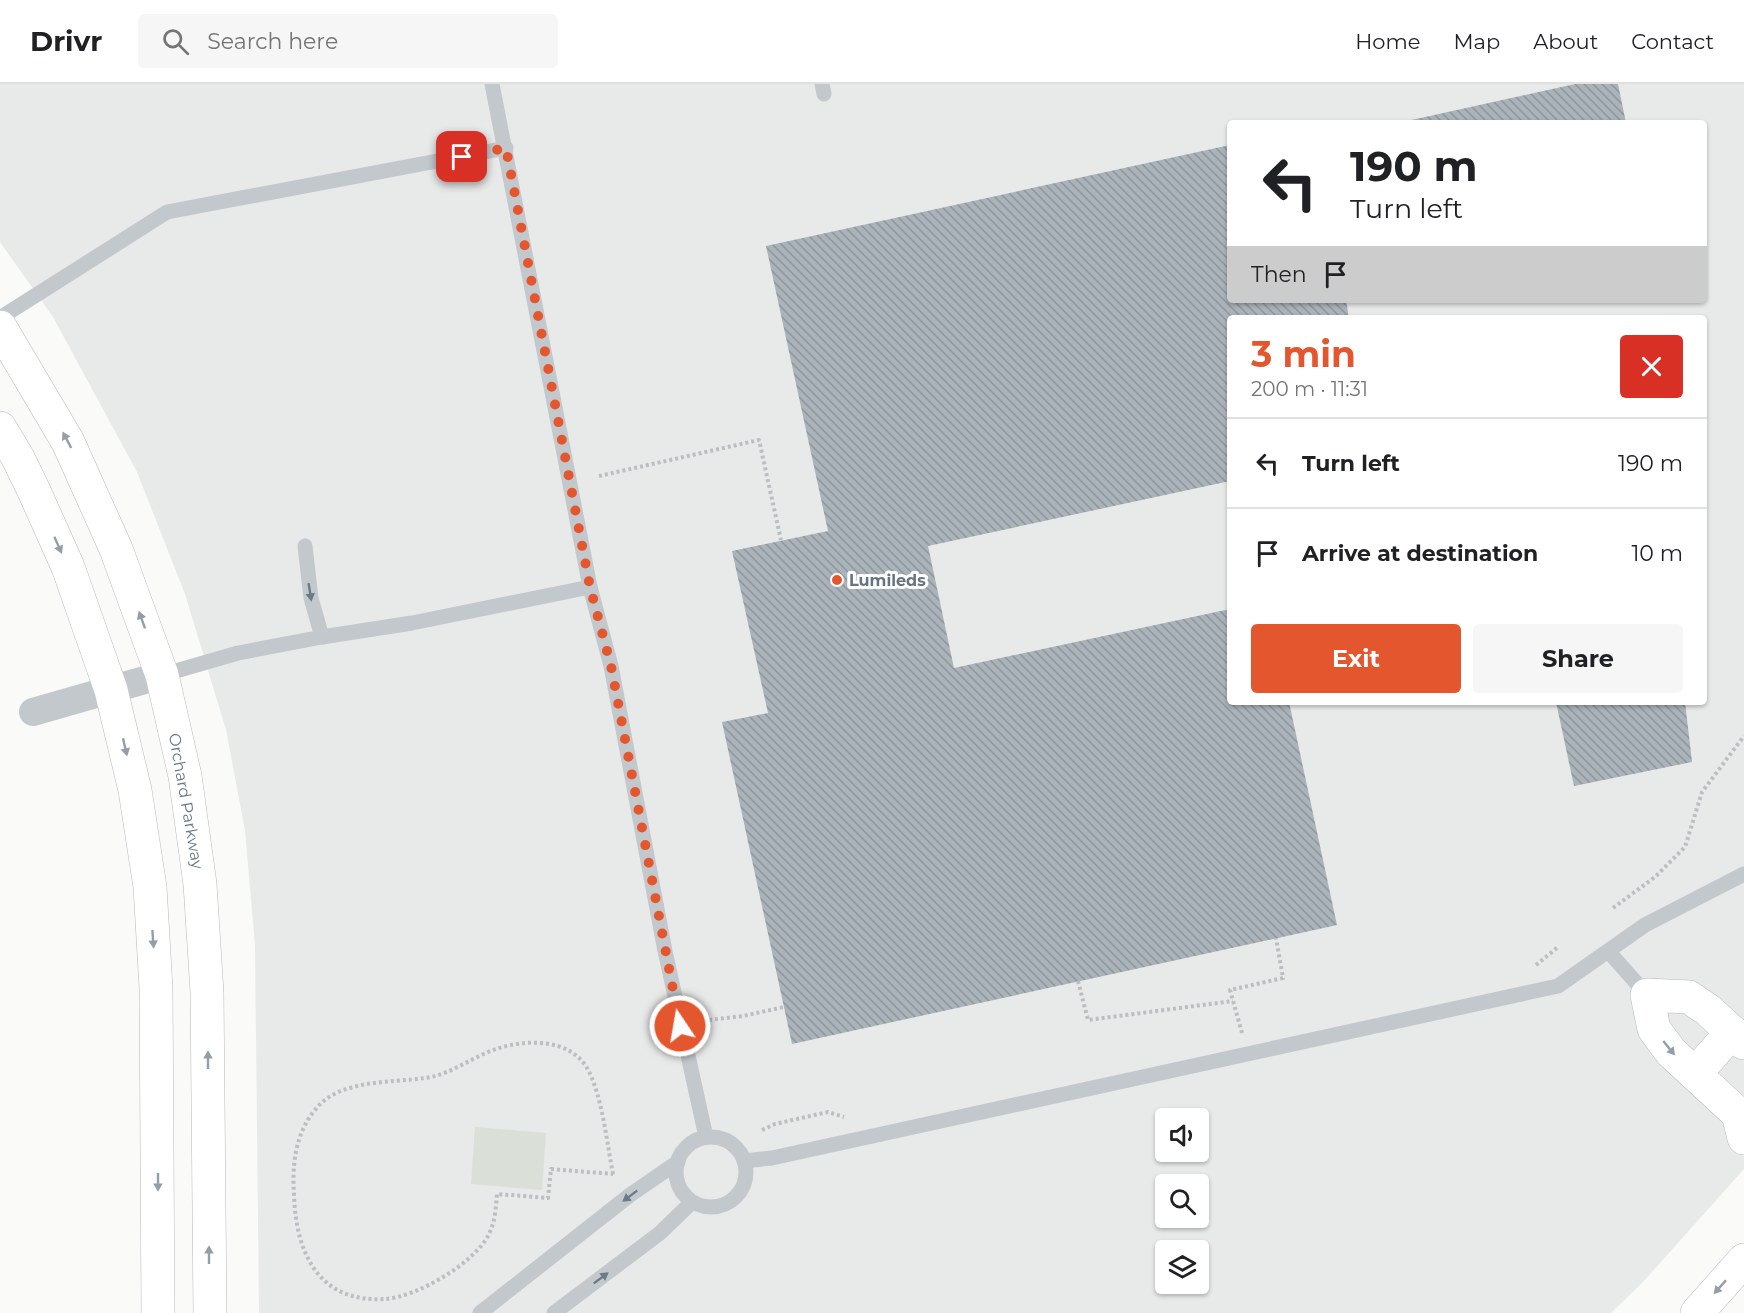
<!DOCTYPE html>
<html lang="en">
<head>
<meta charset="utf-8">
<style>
	body { margin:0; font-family:Montserrat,sans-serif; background:#f6f6f6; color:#202124; height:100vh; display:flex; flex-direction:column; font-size:22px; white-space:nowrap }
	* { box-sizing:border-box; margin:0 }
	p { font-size:20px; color:#757577 }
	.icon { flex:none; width:33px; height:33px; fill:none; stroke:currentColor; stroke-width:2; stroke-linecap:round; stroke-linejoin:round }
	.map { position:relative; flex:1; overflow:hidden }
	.side { position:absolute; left:1227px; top:231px; width:480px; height:390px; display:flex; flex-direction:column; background:#fff; border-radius:6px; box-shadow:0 2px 4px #0004 }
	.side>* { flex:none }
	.guide { position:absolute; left:1227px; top:36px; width:480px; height:183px; border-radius:6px; box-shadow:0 2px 4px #0004; background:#fff; color:#202124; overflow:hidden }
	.controls { position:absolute; left:1155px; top:1024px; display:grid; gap:12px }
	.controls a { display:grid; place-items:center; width:54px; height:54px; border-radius:6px; background:#fff; box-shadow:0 2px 4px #0004; font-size:30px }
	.pin { position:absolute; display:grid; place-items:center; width:51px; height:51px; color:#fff; margin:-26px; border-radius:12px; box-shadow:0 3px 9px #0006 }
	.me { position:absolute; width:66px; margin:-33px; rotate:348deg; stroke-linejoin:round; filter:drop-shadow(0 0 4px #0008) }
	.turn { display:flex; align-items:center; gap:21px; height:126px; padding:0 24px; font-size:27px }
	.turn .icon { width:78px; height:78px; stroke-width:2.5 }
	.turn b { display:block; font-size:42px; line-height:51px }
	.then { display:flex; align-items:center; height:57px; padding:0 24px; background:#0003; gap:12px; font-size:22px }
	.round { display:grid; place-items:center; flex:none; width:63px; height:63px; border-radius:6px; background:#f6f6f6 }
	.headline { display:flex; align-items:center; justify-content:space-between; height:102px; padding:0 24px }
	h1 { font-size:36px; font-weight:700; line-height:45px; color:#e4572e }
	.primary-button { display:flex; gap:12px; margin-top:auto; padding:12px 24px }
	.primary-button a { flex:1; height:69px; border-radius:6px; background:#e4572e; color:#fff; font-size:24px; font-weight:700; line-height:69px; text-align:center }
	.primary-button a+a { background:#f6f6f6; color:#202124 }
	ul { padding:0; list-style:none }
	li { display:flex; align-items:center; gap:18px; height:90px; padding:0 24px; border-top:2px solid #e0e0e0 }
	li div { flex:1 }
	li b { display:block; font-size:22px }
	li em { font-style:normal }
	header { display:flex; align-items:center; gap:36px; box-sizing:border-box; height:84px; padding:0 30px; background:#fff; border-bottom:2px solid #e0e0e0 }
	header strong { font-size:28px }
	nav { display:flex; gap:33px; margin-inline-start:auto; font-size:21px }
	.search { width:420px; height:54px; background:#f6f6f6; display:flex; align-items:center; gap:15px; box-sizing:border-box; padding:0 21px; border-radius:6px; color:#757577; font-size:22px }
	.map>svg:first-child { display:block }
	.built { fill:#e8e9e9; fill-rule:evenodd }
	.garden { fill:#dadfd7 }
	.building { fill:url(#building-back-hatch) }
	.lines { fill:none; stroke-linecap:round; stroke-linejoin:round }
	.primary-casing { stroke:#b5babe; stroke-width:34 }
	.path { stroke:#bbbfc2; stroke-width:4; stroke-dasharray:3 3; stroke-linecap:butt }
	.service { stroke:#c3c8cc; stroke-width:15 }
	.minor { stroke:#c3c8cc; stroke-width:28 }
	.primary { stroke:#fff; stroke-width:33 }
	.oneway { fill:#939fa8 }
	.oneway2 { fill:#6a7a87 }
	.route { stroke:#e4572e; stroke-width:10; stroke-dasharray:0 18 }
	.poi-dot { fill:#e4572e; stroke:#fff; stroke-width:2 }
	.labels { text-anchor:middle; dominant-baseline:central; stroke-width:6; stroke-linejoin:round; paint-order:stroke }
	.poi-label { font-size:16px; font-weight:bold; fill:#657683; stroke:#fff; text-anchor:start }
	.street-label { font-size:16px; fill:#657683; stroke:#fff }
</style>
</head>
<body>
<header>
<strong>Drivr</strong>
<div class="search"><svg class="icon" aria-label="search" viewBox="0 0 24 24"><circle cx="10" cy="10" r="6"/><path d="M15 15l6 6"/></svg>Search here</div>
<nav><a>Home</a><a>Map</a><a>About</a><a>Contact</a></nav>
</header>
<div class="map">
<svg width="1744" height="1229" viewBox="0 0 1744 1229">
	<defs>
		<pattern id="building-back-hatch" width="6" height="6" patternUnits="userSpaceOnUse" patternTransform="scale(1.5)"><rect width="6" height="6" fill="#aab3b9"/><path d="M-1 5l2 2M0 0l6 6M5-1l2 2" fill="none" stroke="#8e969c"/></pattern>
	</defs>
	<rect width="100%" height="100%" fill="#fafaf8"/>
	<path class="built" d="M0,0H1744V1085L1643,1198L1611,1229H259L255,861L245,746L226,646L185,510L137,388L53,233L0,158ZM1230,39H1704V216H1230ZM1230,234H1704V618H1230ZM1166,1035H1198V1068H1166ZM1166,1101H1198V1134H1166ZM1166,1167H1198V1200H1166Z"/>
	<polygon class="garden" points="475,1043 546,1049 542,1106 471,1100"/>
	<g class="building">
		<polygon points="1575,0 1618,0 1626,39 1398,39"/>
		<polygon points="1230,61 1230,216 1346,216 1349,234 1230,234 1230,397 928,462 954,584 1230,525 1230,618 1289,618 1337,841 792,960 722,638 768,629 732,467 828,447 766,162"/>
		<polygon points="1556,618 1685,618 1692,678 1574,702"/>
	</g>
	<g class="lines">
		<g class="primary-casing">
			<g id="primary">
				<polyline points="0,243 68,358 116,465 162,591 185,692 200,800 207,908 210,1229"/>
				<polyline points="0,344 18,374 34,407 68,483 111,606 135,706 150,803 156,904 158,1229"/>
				<polyline points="1744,959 1708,926 1689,913 1647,911 1654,945 1671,968 1738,1030 1744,1054"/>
				<polyline points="1695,990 1732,948"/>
				<polyline points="1697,1229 1744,1176"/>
			</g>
		</g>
		<g class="path">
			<polyline points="599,392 759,356 781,456"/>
			<polyline points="1613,824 1655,793 1685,763 1702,708 1744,652"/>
			<polyline points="1536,881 1558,863"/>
			<polyline points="1078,897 1088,936 1233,917"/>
			<polyline points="709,936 743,932 784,923"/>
			<polyline points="1242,949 1230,906 1283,894 1276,854"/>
			<polyline points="762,1046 775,1040 828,1028 844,1033"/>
			<path d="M613,1090C607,1060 602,1010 587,984C569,954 526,955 496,965C472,973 450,991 425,994C391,999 338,995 315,1026C295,1050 292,1081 294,1111C296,1170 319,1219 385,1215C417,1213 475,1179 489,1150C495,1138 496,1123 497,1110L548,1114L551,1085L613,1090L615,1093"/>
		</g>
		<g class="service">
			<polyline points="492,0 590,503 611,582 665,867 706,1053"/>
			<polyline points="822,0 824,10"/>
			<polyline points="0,234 167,128 506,64"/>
			<polyline points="305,462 311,514 322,553"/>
			<polyline points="162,591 238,569 322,553 412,539 590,503"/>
			<polyline points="1609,868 1647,911"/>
			<circle cx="711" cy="1088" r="35"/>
			<polyline points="744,1077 772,1074 1558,902 1645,841 1744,790"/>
			<polyline points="480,1229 630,1111 678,1078"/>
			<polyline points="554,1229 660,1149 692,1118"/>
		</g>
		<polyline class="minor" points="33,628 162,591"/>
		<use href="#primary" class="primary"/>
	</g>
	<defs><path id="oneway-solid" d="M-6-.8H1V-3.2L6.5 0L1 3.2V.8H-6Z" transform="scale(1.5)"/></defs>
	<g class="oneway">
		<use href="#oneway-solid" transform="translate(67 356) rotate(-118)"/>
		<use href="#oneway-solid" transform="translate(58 461) rotate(66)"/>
		<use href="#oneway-solid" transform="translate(142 536) rotate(-110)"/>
		<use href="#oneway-solid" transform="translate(125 663) rotate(77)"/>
		<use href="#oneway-solid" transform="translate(153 855) rotate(86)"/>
		<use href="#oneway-solid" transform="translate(1669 964) rotate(51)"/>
		<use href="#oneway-solid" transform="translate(208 976) rotate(-90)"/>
		<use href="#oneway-solid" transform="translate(158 1098) rotate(90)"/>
		<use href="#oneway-solid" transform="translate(209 1171) rotate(-90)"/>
		<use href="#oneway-solid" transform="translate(1720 1203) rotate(132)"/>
	</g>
	<g class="oneway2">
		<use href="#oneway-solid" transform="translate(310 508) rotate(81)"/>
		<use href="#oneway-solid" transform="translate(630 1112) rotate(143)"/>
		<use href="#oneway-solid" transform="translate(601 1194) rotate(-37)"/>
	</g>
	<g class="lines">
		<polyline class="route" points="462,73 506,64 590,503 611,582 680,942"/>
	</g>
	<circle class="poi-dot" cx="837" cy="496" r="6"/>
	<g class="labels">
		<g class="poi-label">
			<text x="849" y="496">Lumileds</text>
		</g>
		<g class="street-label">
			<text transform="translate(186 717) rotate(80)">Orchard Parkway</text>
		</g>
	</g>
</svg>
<div class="controls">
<a><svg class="icon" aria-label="sound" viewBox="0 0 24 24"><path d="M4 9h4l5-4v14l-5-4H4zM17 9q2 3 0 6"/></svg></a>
<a><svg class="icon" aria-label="search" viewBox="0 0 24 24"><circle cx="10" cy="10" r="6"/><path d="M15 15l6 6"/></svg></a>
<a><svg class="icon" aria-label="layers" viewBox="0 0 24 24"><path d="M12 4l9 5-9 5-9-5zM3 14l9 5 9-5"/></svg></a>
</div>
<div class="pin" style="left:462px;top:73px;background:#d93025"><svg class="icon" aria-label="arrive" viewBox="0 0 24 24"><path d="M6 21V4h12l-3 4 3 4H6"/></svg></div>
<svg class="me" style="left:680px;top:942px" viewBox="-20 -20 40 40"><circle r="17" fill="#e4572e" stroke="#fff" stroke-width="3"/><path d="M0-11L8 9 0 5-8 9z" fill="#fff"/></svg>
<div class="guide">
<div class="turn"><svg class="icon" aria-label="left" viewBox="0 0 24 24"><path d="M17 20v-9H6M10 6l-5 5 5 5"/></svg><div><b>190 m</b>Turn left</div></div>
<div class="then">Then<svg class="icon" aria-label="arrive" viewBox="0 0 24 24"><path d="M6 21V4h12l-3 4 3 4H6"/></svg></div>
</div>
<section class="side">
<div class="headline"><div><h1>3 min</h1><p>200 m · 11:31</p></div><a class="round" style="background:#d93025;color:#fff"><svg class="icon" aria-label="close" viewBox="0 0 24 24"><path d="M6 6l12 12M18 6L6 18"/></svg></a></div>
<ul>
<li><svg class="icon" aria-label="left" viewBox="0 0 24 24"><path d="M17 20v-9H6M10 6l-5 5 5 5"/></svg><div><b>Turn left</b></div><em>190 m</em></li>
<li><svg class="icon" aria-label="arrive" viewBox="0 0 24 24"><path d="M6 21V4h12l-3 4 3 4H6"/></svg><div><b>Arrive at destination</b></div><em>10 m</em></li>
</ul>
<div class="primary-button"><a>Exit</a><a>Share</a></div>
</section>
</div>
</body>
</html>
